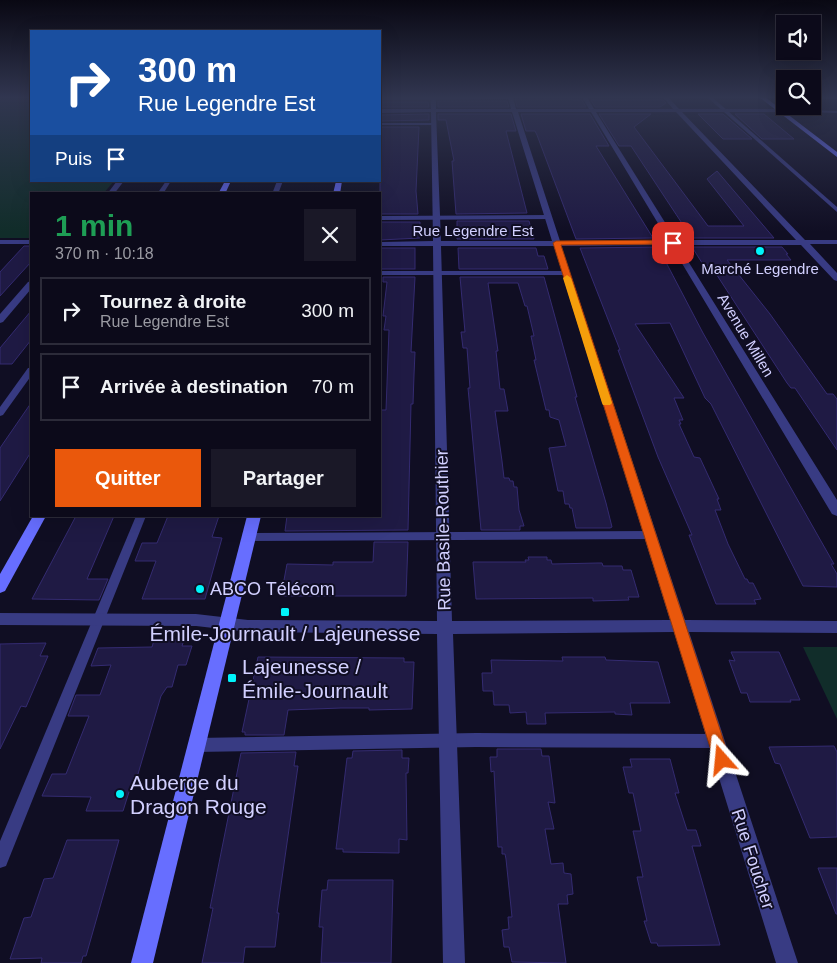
<!DOCTYPE html>
<html lang="fr">
<head>
<meta charset="utf-8">
<style>
	body { margin:0; font-family:Helvetica,sans-serif; background:#1a1827; color:#f1f3f6; height:100vh; display:flex; flex-direction:column; font-size:19px; white-space:nowrap }
	* { box-sizing:border-box; margin:0 }
	p { font-size:16px; color:#9a9aa2 }
	.icon { flex:none; width:28px; height:28px; fill:none; stroke:currentColor; stroke-width:2; stroke-linecap:round; stroke-linejoin:round }
	.map { position:relative; flex:1; overflow:hidden }
	.side { position:absolute; left:30px; top:192px; width:351px; height:325px; display:flex; flex-direction:column; background:#0c0a1a; border-radius:0px; box-shadow:0 5px 20px #0002,0 0 0 1px #2c2b39 }
	.side>* { flex:none }
	.banner { position:absolute; left:30px; top:30px; width:351px; height:152px; border-radius:0px; box-shadow:0 5px 20px #0002,0 0 0 1px #2c2b39; background:#1a4fa0; color:#fff; overflow:hidden }
	.fabs { position:absolute; left:776px; top:15px; display:grid; gap:10px }
	.fabs a { display:grid; place-items:center; width:45px; height:45px; border-radius:0px; background:#0c0a1a; box-shadow:0 5px 20px #0002,0 0 0 1px #2c2b39; font-size:25px }
	.pin { position:absolute; display:grid; place-items:center; width:42px; height:42px; color:#fff; margin:-21px; border-radius:10px; box-shadow:0 2px 8px #0006 }
	.me { position:absolute; width:55px; margin:-28px; rotate:342deg; stroke-linejoin:round; filter:drop-shadow(0 0 4px #0008) }
	.turn { display:flex; align-items:center; gap:18px; height:105px; padding:0 25px; font-size:22px }
	.turn .icon { width:65px; height:65px; stroke-width:2.5 }
	.turn b { display:block; font-size:35px; line-height:42px }
	.then { display:flex; align-items:center; height:48px; padding:0 25px; background:#0003; gap:10px; font-size:19px }
	.round { display:grid; place-items:center; flex:none; width:52px; height:52px; border-radius:0px; background:#1a1827 }
	.headline { display:flex; align-items:center; justify-content:space-between; height:85px; padding:0 25px }
	h1 { font-size:30px; font-weight:700; line-height:38px; color:#1e9e55 }
	.cta { display:flex; gap:10px; margin-top:auto; padding:10px 25px }
	.cta a { flex:1; height:58px; border-radius:0px; background:#ea580c; color:#fff; font-size:20px; font-weight:700; line-height:58px; text-align:center }
	.cta a+a { background:#1a1827; color:#f1f3f6 }
	ul { padding:0; list-style:none }
	li { display:flex; align-items:center; gap:15px; height:68px; margin:0 10px 8px; padding:0 15px; border:2px solid #2c2b39; border-radius:0px }
	li div { flex:1 }
	li b { display:block; font-size:19px }
	li em { font-style:normal }
	.map>svg:first-child { display:block }
	.green { fill:#112d2a }
	.building { fill:#1f1a44; stroke:#342b71 }
	.lines { fill:none; stroke-linecap:round; stroke-linejoin:round }
	.service { fill:#383b83; fill-rule:evenodd }
	.minor { fill:#383b83; fill-rule:evenodd }
	.secondary { fill:#676eff; fill-rule:evenodd }
	.route { fill:#ea580c; stroke:#983908 }
	.slow { fill:#f59e0b }
	.poi-dot { fill:#00f4fb; stroke:#100e23; stroke-width:2 }
	.labels { text-anchor:middle; dominant-baseline:central; stroke-width:4; stroke-linejoin:round; paint-order:stroke }
	.far-street-label { font-size:15px; fill:#d2d0ff; stroke:#100e23 }
	.far-poi-label { font-size:15px; fill:#d2d0ff; stroke:#100e23 }
	.street-label { font-size:18px; fill:#d2d0ff; stroke:#100e23 }
	.poi-label { font-size:18px; fill:#d2d0ff; stroke:#100e23; text-anchor:start }
	.near-poi-label { font-size:21px; fill:#d2d0ff; stroke:#100e23; text-anchor:start }
</style>
</head>
<body>
<div class="map">
<svg width="837" height="963" viewBox="0 0 837 963">
	<rect width="100%" height="100%" fill="#100e23"/>
	<g class="green">
		<polygon points="0,97 31,97 31,181 114,181 103,194 31,194 31,238 0,238"/>
		<polygon points="803,647 837,647 837,719"/>
	</g>
	<g class="building">
		<polygon points="515,97 571,97 572,100 582,100 586,107 517,107"/>
		<polygon points="591,100 663,100 666,103 660,107 595,107"/>
		<polygon points="438,101 507,101 509,107 438,107"/>
		<polygon points="380,102 428,102 429,107 380,107"/>
		<polygon points="429,114 429,120 380,121 380,115"/>
		<polygon points="438,114 511,114 516,131 506,131 527,213 456,214 452,161 454,161 446,120 438,120"/>
		<polygon points="521,114 590,114 609,146 596,146 653,238 576,239 537,135 535,131 526,131"/>
		<polygon points="599,114 651,114 634,127 708,226 744,226 707,179 717,171 774,238 688,238 691,237 631,146 619,146"/>
		<polygon points="698,114 723,114 752,139 723,139"/>
		<polygon points="735,114 764,114 794,139 762,139"/>
		<polygon points="380,127 419,127 416,191 418,214 380,214"/>
		<polygon points="457,221 529,221 534,239 457,239"/>
		<polygon points="380,222 420,222 420,238 380,240"/>
		<polygon points="24,246 31,246 31,262 0,296 0,272"/>
		<polygon points="658,247 703,333 834,564 831,564 837,574 837,587 803,586 711,404 705,398 670,323 635,324 684,398 674,398 683,420 679,420 681,424 679,424 694,457 700,458 719,499 717,499 721,510 715,510 728,544 745,579 747,579 749,583 753,583 761,599 754,600 756,604 716,604 689,535 692,535 658,457 618,350 620,350 580,248"/>
		<polygon points="692,247 782,247 788,254 786,254 791,260 727,260 770,314 827,394 833,394 837,399 837,450 795,388 791,388 787,383 711,266 704,266"/>
		<rect x="380" y="248" width="35" height="21"/>
		<polygon points="458,248 536,248 538,256 544,256 548,269 459,269"/>
		<polygon points="383,277 415,277 411,352 415,352 414,375 413,404 411,404 408,530 285,531 287,516 380,516 380,410 386,410 389,330 384,330 386,316 383,316 387,282 383,282"/>
		<polygon points="460,277 544,277 577,397 575,397 606,503 612,527 610,528 576,528 572,508 570,508 569,504 565,504 563,491 558,491 549,448 566,446 559,420 550,417 549,410 546,410 534,360 536,360 531,336 534,336 527,306 525,306 518,283 488,283 498,351 496,351 500,389 504,389 508,411 495,411 502,461 504,478 509,478 510,481 513,481 514,487 517,487 519,510 524,526 520,526 520,530 481,530 468,388 470,388 467,348 463,348 461,332 465,332"/>
		<polygon points="31,311 31,340 12,364 0,364 0,348"/>
		<polygon points="31,403 31,452 0,501 0,448"/>
		<polygon points="76,516 114,516 87,579 108,579 99,600 32,599"/>
		<polygon points="168,516 219,516 212,537 222,538 205,599 142,599 156,561 135,561 142,543 157,543"/>
		<polygon points="374,542 408,542 406,596 281,596 287,564 333,565 333,562 373,562"/>
		<polygon points="528,557 547,557 547,560 551,560 552,564 598,563 602,563 603,566 622,566 623,570 631,570 639,597 628,597 629,600 593,601 593,598 476,599 473,562 526,562 525,560 529,560"/>
		<polygon points="154,640 184,640 182,646 192,646 186,665 178,665 172,687 167,687 161,696 138,774 134,776 123,811 86,811 91,797 42,796 52,774 66,774 89,716 68,716 76,695 100,695 111,665 91,666 98,648 152,647"/>
		<polygon points="46,643 40,656 48,656 26,707 21,706 0,749 0,644"/>
		<polygon points="731,652 779,652 800,700 790,700 791,702 750,702 747,693 741,693 729,660 735,661"/>
		<polygon points="258,657 404,658 404,662 414,662 412,709 369,710 369,708 341,708 288,710 284,735 245,735 245,732 242,732"/>
		<polygon points="562,657 605,657 606,660 658,662 670,703 630,703 632,715 615,714 615,712 545,713 546,724 527,724 526,712 510,713 509,705 494,705 493,691 483,691 482,673 492,673 491,660 563,661"/>
		<polygon points="834,746 837,752 837,837 810,838 780,764 775,763 769,747"/>
		<polygon points="497,749 541,749 542,756 549,756 555,803 548,802 554,829 545,829 551,864 563,863 564,873 571,874 573,894 567,895 568,904 558,904 566,963 512,962 509,947 504,947 502,930 509,929 508,917 512,917 506,859 505,854 502,854 502,847 498,847 494,771 491,772 490,757 497,757"/>
		<polygon points="402,750 402,758 409,758 408,773 406,773 407,840 399,839 399,853 343,852 343,849 336,849 347,758 352,758 353,751"/>
		<polygon points="296,752 294,766 298,766 277,913 279,913 275,947 245,947 243,963 202,963 213,908 210,908 241,753"/>
		<polygon points="630,759 670,759 679,793 675,793 687,830 696,830 701,846 692,846 720,945 658,946 657,943 651,943 644,921 647,921 637,877 643,877 633,831 641,831 633,793 629,793 623,767 632,767"/>
		<polygon points="67,840 119,840 86,956 83,956 81,963 41,963 42,958 10,959 24,918 31,917 44,879 53,878"/>
		<polygon points="818,868 837,868 837,914 836,914"/>
		<polygon points="328,880 393,880 391,963 321,963 323,927 319,927 322,890 327,890"/>
	</g>
	<g class="lines">
		<g class="service">
			<polygon points="707,97 712,97 837,207 837,212"/>
			<rect x="812" y="97" width="25" height="2"/>
			<polygon points="380,98 510,98 512,99 380,100"/>
			<polygon points="778,109 837,111 837,113 777,111"/>
			<polygon points="380,123 434,123 436,124 434,125 380,125"/>
			<polygon points="166,181 171,181 163,194 157,194"/>
			<polygon points="277,181 283,181 278,194 272,194"/>
			<polygon points="380,216 548,215 551,217 548,219 380,220"/>
			<polygon points="380,271 565,271 568,273 565,275 380,275"/>
			<polygon points="28,368 31,368 31,376 3,415 0,416 0,407"/>
			<polygon points="136,516 146,516 6,866 0,868 0,841"/>
			<polygon points="649,531 653,532 654,535 653,538 649,539 249,541 245,540 244,537 245,534 249,533"/>
			<polygon points="476,733 716,734 721,736 723,741 721,746 716,748 476,747 196,752 191,750 189,745 191,740 196,738"/>
		</g>
		<g class="minor">
			<path d="M430,97H436V109H511L508,97H513L516,109H589L582,97H587L594,109H673L663,97H668L679,109H780L778,112H682L805,240H837V244H810L837,273V281L834,280L801,245H678L837,500V516L832,514L671,245L561,246L685,620L837,621V633L689,632L798,963H776L674,632L453,634L465,963H443L437,634L248,632L196,626L0,625V613L196,614L248,620L437,621L433,246H380V242L433,241L431,112L380,113V109H431ZM436,112H512L552,241H441ZM518,112H591L668,240L560,241ZM596,112H676L796,240H676ZM441,246H554L670,620L452,621Z"/>
			<polygon points="117,181 124,181 114,194 107,194"/>
			<rect x="0" y="240" width="31" height="4"/>
			<polygon points="31,281 31,289 3,322 0,323 0,314 28,282"/>
		</g>
		<g class="secondary">
			<polygon points="759,97 765,97 837,152 837,157"/>
			<polygon points="225,181 231,181 225,194 218,194"/>
			<polygon points="336,181 342,181 340,194 333,194"/>
			<polygon points="33,516 46,516 5,591 0,593 0,574"/>
			<polygon points="247,516 261,516 153,963 131,963"/>
		</g>
	</g>
	<linearGradient id="sky" x2="0" y2="1"><stop stop-color="#090813"/><stop offset="0.42" stop-color="#313650"/><stop offset="1" stop-color="#313650" stop-opacity="0"/></linearGradient>
	<rect width="837" height="232" fill="url(#sky)"/>
	<polygon class="route" points="673,240 675,241 675,244 561,245 730,760 728,765 722,768 716,765 714,760 553,243 556,241"/>
	<polygon class="slow" points="567,275 571,278 612,403 610,405 603,405 602,403 563,278"/>
	<g class="poi-dot">
		<circle cx="760" cy="251" r="5"/>
		<circle cx="200" cy="589" r="5"/>
		<rect x="280" y="607" width="10" height="10" rx="2.5"/>
		<rect x="227" y="673" width="10" height="10" rx="2.5"/>
		<circle cx="120" cy="794" r="5"/>
	</g>
	<g class="labels">
		<g class="far-street-label">
			<text x="473" y="230">Rue Legendre Est</text>
			<text transform="translate(746 335) rotate(59)">Avenue Millen</text>
		</g>
		<g class="far-poi-label">
			<text x="760" y="268">Marché Legendre</text>
		</g>
		<g class="street-label">
			<text transform="translate(443 530) rotate(-91)">Rue Basile-Routhier</text>
			<text transform="translate(753 859) rotate(72)">Rue Foucher</text>
		</g>
		<g class="poi-label">
			<text x="210" y="589">ABCO Télécom</text>
		</g>
		<g class="near-poi-label">
			<text x="285" y="633" text-anchor="middle">Émile-Journault / Lajeunesse</text>
			<text x="242" y="666">Lajeunesse /<tspan x="242" dy="24">Émile-Journault</tspan></text>
			<text x="130" y="782">Auberge du<tspan x="130" dy="24">Dragon Rouge</tspan></text>
		</g>
	</g>
</svg>
<div class="fabs">
<a><svg class="icon" aria-label="sound" viewBox="0 0 24 24"><path d="M4 9h4l5-4v14l-5-4H4zM17 9q2 3 0 6"/></svg></a>
<a><svg class="icon" aria-label="search" viewBox="0 0 24 24"><circle cx="10" cy="10" r="6"/><path d="M15 15l6 6"/></svg></a>
</div>
<div class="pin" style="left:673px;top:243px;background:#d93025"><svg class="icon" aria-label="arrive" viewBox="0 0 24 24"><path d="M6 21V4h12l-3 4 3 4H6"/></svg></div>
<svg class="me" style="left:722px;top:760px" viewBox="-20 -20 40 40"><path d="M0-17L14 15 0 8-14 15z" fill="#ea580c" stroke="#fff" stroke-width="4"/></svg>
<div class="banner">
<div class="turn"><svg class="icon" aria-label="right" viewBox="0 0 24 24"><path d="M7 20v-9h11M14 6l5 5-5 5"/></svg><div><b>300 m</b>Rue Legendre Est</div></div>
<div class="then">Puis<svg class="icon" aria-label="arrive" viewBox="0 0 24 24"><path d="M6 21V4h12l-3 4 3 4H6"/></svg></div>
</div>
<section class="side">
<div class="headline"><div><h1>1 min</h1><p>370 m · 10:18</p></div><a class="round"><svg class="icon" aria-label="close" viewBox="0 0 24 24"><path d="M6 6l12 12M18 6L6 18"/></svg></a></div>
<ul>
<li><svg class="icon" aria-label="right" viewBox="0 0 24 24"><path d="M7 20v-9h11M14 6l5 5-5 5"/></svg><div><b>Tournez à droite</b><p>Rue Legendre Est</p></div><em>300 m</em></li>
<li><svg class="icon" aria-label="arrive" viewBox="0 0 24 24"><path d="M6 21V4h12l-3 4 3 4H6"/></svg><div><b>Arrivée à destination</b></div><em>70 m</em></li>
</ul>
<div class="cta"><a>Quitter</a><a>Partager</a></div>
</section>
</div>
</body>
</html>
